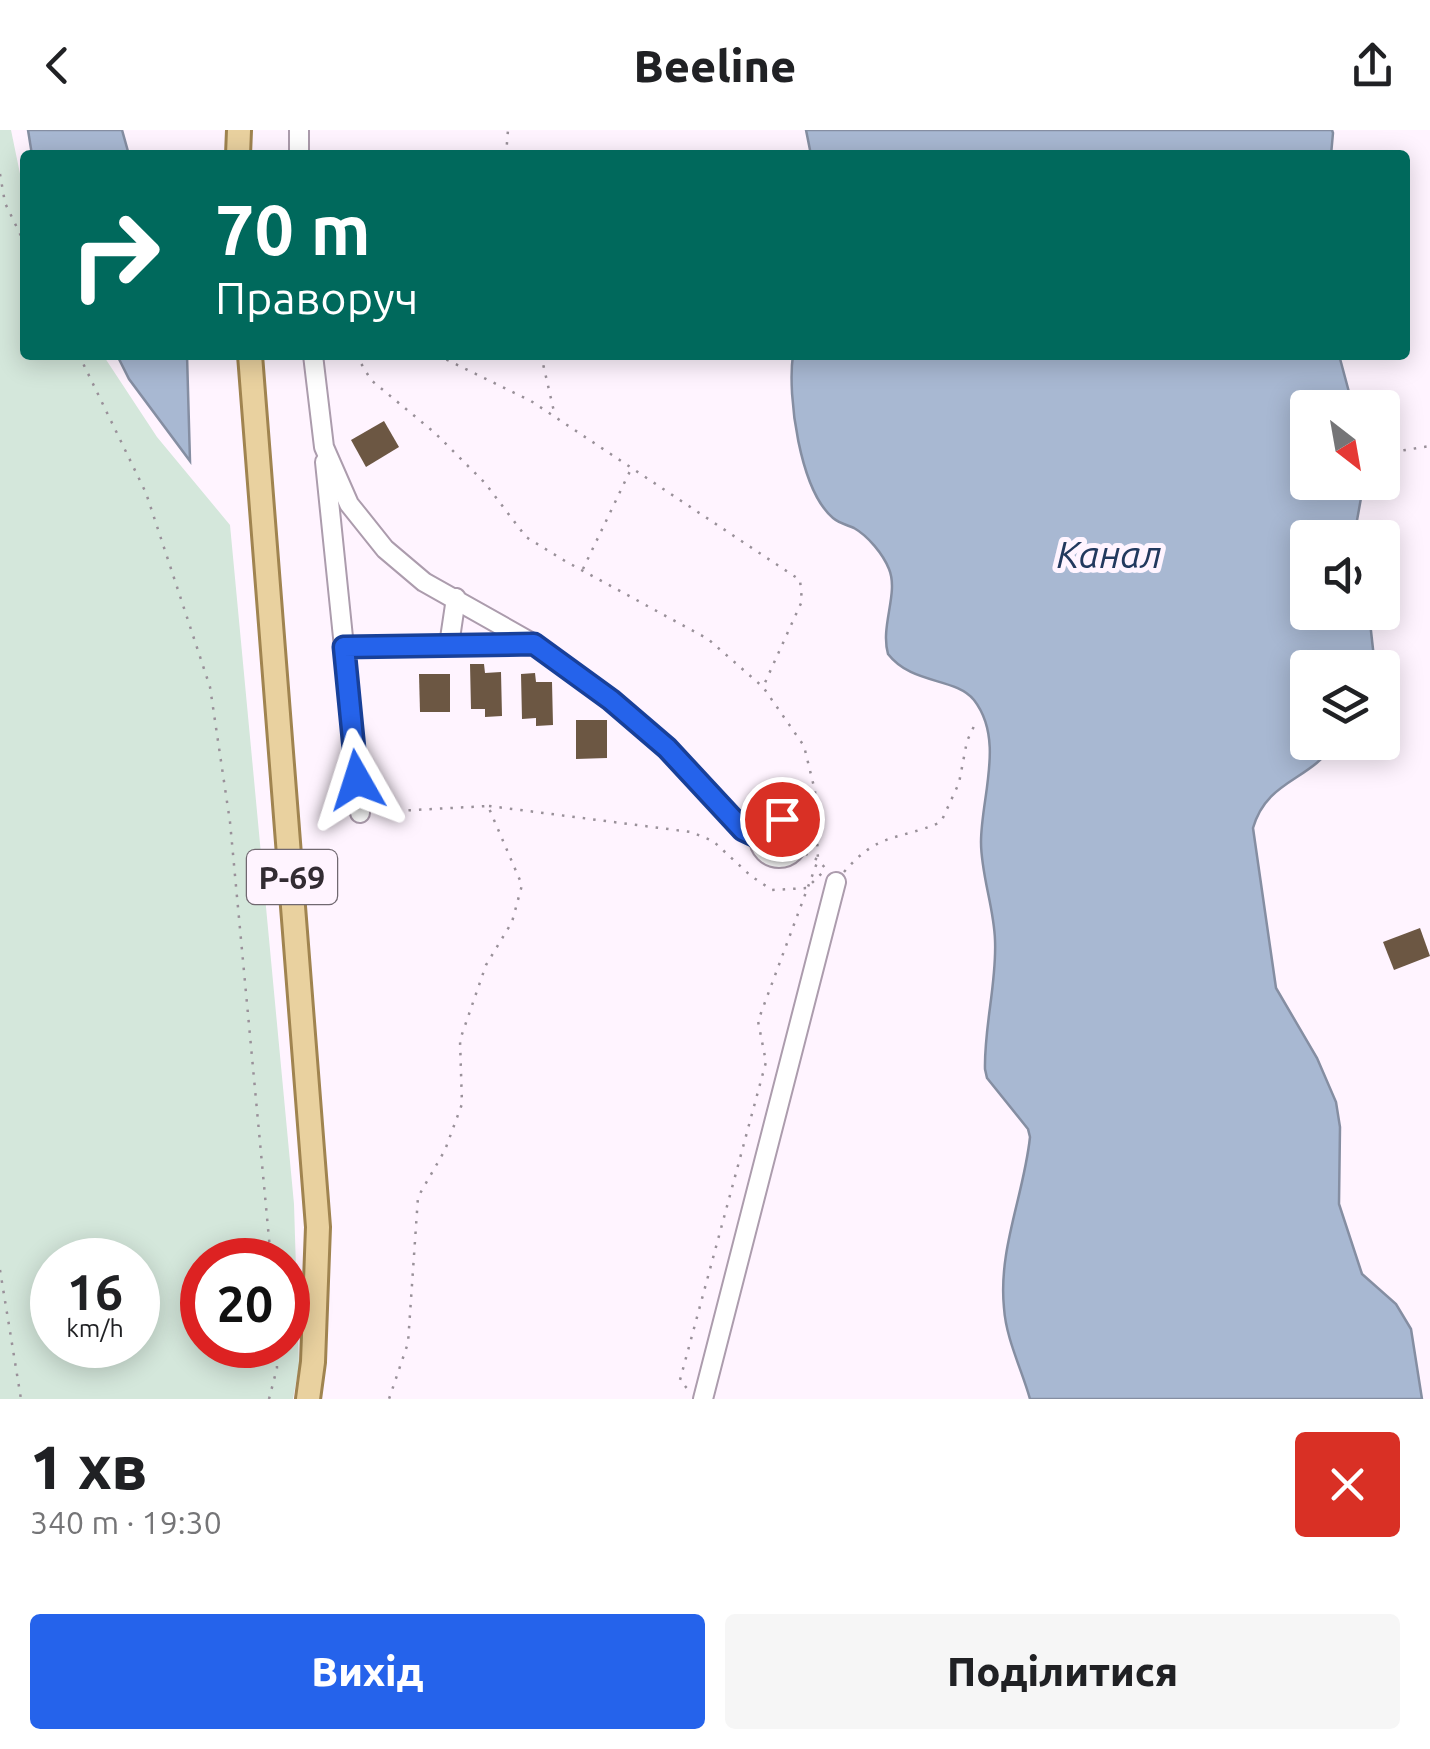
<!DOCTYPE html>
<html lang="uk">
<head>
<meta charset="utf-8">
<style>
	body { margin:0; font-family:Ubuntu,sans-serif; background:#f6f6f6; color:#202124; height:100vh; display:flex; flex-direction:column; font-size:38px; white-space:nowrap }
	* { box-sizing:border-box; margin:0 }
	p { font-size:32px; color:#757577 }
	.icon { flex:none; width:55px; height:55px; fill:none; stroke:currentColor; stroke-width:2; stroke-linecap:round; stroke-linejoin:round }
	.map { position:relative; height:1269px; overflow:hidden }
	.panel { display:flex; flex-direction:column; background:#fff; flex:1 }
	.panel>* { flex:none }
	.banner { position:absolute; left:20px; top:20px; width:1390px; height:210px; border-radius:10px; box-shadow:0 5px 25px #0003; background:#00695c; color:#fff; overflow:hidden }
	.needle { width:65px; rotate:149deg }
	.buttons { position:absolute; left:1290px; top:260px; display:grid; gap:20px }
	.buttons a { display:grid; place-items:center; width:110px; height:110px; border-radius:10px; background:#fff; box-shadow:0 5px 25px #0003; font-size:50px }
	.speed { position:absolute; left:30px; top:1108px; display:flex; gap:20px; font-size:50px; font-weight:700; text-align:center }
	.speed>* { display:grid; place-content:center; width:130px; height:130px; border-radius:50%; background:#fff; box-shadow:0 5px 25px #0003; line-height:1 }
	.speed small { font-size:25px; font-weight:400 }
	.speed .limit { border:15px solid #d22; background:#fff; color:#111 }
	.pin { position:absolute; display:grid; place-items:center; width:85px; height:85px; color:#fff; margin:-42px; border:5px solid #fff; border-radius:50%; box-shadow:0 2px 10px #0007 }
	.me { position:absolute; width:110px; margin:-55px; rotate:354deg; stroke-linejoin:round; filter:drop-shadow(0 0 8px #0008) }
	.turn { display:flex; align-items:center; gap:35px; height:210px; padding:0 30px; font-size:45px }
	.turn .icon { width:130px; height:130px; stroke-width:2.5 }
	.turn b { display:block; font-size:70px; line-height:85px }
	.round { display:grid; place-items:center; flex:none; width:105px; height:105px; border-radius:10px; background:#f6f6f6 }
	.summary { display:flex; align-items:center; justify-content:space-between; height:170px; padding:0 30px }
	h1 { font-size:60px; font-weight:800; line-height:75px }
	.cta { display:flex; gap:20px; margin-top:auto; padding:20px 30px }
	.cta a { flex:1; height:115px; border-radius:10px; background:#2563eb; color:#fff; font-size:40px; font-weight:800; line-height:115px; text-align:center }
	.cta a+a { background:#f6f6f6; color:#202124 }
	header { display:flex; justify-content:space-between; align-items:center; height:130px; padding:0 30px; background:#fff; font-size:45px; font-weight:800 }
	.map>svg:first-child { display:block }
	.green { fill:#d4e7db; fill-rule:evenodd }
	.water { fill:#a8b8d2; stroke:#858ea2; stroke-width:2.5 }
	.building { fill:#6c5743 }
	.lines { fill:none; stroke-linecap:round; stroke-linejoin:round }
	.minor-casing { stroke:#ac9cad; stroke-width:22 }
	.major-casing { stroke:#a08450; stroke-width:28 }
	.path { stroke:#999099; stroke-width:2.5; stroke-dasharray:2.5 8; stroke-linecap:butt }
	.minor { stroke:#fff; stroke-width:18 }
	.major { stroke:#e9d19f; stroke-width:22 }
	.route-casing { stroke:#184099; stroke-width:25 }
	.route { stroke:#2563eb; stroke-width:18 }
	.labels { text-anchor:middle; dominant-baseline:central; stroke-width:10; stroke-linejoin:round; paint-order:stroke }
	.shield { fill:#fff4ff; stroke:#706870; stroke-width:2.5 }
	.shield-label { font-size:32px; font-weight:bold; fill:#332c33 }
	.water-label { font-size:38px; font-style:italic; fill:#22395e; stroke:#fff4ff }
</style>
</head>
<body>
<header><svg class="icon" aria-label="back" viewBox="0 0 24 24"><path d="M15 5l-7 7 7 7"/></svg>Beeline<svg class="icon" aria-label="share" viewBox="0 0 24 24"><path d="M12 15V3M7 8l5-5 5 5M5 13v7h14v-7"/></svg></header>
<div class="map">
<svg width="1430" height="1269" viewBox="0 0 1430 1269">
	<rect width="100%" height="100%" fill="#fff4ff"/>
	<path class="green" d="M0,0H11L25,68V225H103L157,307L230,395L294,1074L299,1236L293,1269H0ZM52,1130H138V1215H52ZM202,1130H288V1215H202Z"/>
	<g class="water">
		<polygon points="28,0 122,0 129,25 32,25"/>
		<polygon points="806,0 1332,0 1333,3 1331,25 811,25"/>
		<polygon points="117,225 187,225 190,331 129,249"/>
		<path d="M793,225H1339L1353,277L1308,278V352L1363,353V357L1354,407L1308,408V482L1369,483L1375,537L1308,538V612L1334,613C1311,651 1267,649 1253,698L1276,858L1317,928L1336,972L1340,997L1339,1074L1362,1144L1396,1174L1411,1199L1422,1269H1030C1022,1240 1006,1209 1004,1178C998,1119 1024,1065 1030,1007L1028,999L987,948L985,939C984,896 997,853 995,810C994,777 981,745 981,712C981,667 1005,610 974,570C955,547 912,555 888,524C880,496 899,463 889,439C883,424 868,406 854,398C847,395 839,393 833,388C800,360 787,266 793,225Z"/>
	</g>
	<g class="building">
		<polygon points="384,291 399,317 366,337 351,310"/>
		<polygon points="470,534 484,534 485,543 501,542 502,586 485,587 485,579 471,579"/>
		<polygon points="535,543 536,552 552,552 553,595 536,596 536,588 522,589 521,544"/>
		<polygon points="419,544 450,544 450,582 420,582"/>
		<polygon points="576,590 607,590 607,628 576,629"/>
		<polygon points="1420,798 1430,826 1394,840 1383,812"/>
	</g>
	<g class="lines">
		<g class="minor-casing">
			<g id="minor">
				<polyline points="299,25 299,0"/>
				<polyline points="313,225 324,317 349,374 385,419 424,452 527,510 611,570 667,618 743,700 760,707"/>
				<polyline points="325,332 344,517 533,514"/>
				<polyline points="449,515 456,468"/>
				<polyline points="344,517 360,683"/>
				<circle cx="779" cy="708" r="20"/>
				<polyline points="703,1269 836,752"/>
			</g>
		</g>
		<g class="major-casing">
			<g id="major">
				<polyline points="238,25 239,0"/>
				<polyline points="250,225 318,1097 313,1232 308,1269"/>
			</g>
		</g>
		<g class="path">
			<polyline points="506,25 508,0"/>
			<polyline points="0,44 5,73 25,114"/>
			<polyline points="79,225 146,363 210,557 230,692 271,1130"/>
			<polyline points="356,225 371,250 435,303 485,353 526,407 565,431 708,509 763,557 804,616 815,661 818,730 758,891 766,932 680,1250 690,1262"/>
			<polyline points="437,225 531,271 800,450 802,471 763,557"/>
			<polyline points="541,225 555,286"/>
			<polyline points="1393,322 1430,316"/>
			<polyline points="583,439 631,339"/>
			<polyline points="489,676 691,702 713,711 751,746 772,760 807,758 826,739"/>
			<polyline points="377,682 488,676 522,755 512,792 486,835 460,910 462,974 445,1020 418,1067 408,1213 389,1269"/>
			<polyline points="796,719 818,730 827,740"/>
			<path d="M844,742C879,701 898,711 941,692L959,653L967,611L976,592"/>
			<polyline points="0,1140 21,1269"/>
			<polyline points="269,1269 277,1238 276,1215"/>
		</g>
		<use href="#minor" class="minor"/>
		<use href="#major" class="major"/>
	</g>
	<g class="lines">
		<g class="route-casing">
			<polyline id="route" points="357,650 344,517 534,514 611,570 667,618 743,700 760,708 764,695 782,689"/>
		</g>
		<use href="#route" class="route"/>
	</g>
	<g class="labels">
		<rect class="shield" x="247" y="720" width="90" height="54" rx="8"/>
		<g class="shield-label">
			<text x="292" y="747">Р-69</text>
		</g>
		<g class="water-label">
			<text x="1109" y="424">Канал</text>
		</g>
	</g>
</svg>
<div class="buttons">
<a><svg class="needle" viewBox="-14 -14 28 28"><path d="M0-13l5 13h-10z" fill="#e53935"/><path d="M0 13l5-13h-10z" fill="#757577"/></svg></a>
<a><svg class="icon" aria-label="sound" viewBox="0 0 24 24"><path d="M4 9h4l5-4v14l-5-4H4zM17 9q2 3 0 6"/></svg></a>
<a><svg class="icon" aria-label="layers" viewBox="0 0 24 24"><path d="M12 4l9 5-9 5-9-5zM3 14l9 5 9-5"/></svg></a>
</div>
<div class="speed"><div>16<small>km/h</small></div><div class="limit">20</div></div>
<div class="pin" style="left:782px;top:689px;background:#d93025"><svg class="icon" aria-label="arrive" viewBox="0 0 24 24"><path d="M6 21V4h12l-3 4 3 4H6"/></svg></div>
<svg class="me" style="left:357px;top:650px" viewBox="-20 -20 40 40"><path d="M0-17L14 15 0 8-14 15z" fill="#2563eb" stroke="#fff" stroke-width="4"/></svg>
<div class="banner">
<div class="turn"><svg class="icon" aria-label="right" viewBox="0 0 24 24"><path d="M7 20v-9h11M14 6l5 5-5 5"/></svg><div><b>70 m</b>Праворуч</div></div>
</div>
</div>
<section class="panel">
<div class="summary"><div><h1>1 хв</h1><p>340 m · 19:30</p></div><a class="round" style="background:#d93025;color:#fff"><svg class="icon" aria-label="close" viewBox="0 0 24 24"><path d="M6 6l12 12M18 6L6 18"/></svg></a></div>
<div class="cta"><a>Вихід</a><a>Поділитися</a></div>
</section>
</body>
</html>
